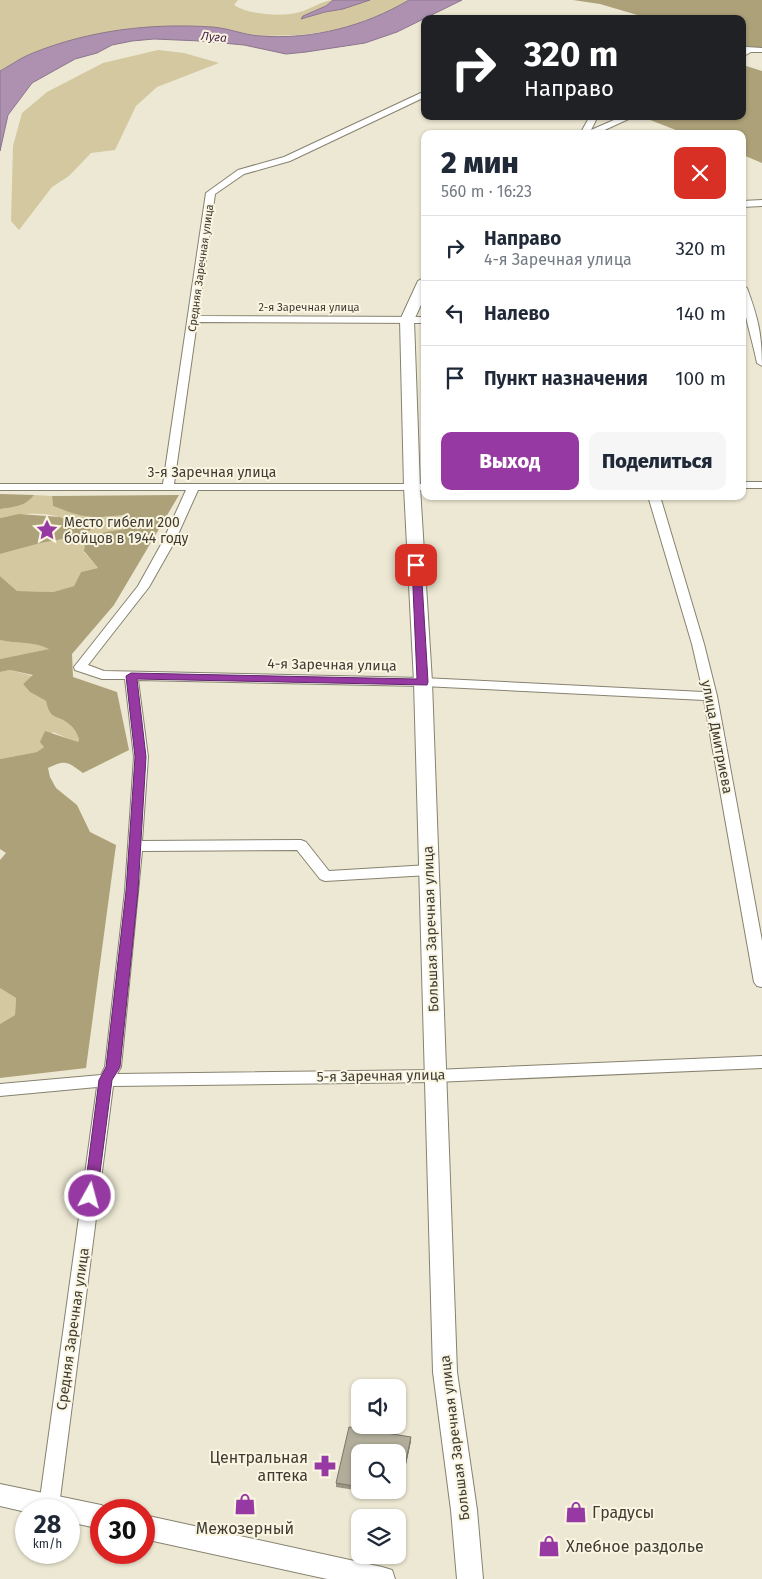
<!DOCTYPE html>
<html lang="ru">
<head>
<meta charset="utf-8">
<style>
	body { margin:0; font-family:"Fira Sans",sans-serif; background:#f6f6f7; color:#1f2937; height:100vh; display:flex; flex-direction:column; font-size:19px; white-space:nowrap }
	* { box-sizing:border-box; margin:0 }
	p { font-size:16px; color:#747a83 }
	.icon { flex:none; width:28px; height:28px; fill:none; stroke:currentColor; stroke-width:2; stroke-linecap:round; stroke-linejoin:round }
	.map { position:relative; flex:1; overflow:hidden }
	.details { position:absolute; left:421px; top:130px; width:325px; height:370px; display:flex; flex-direction:column; background:#fff; border-radius:10px; box-shadow:0 1px 4px #0004 }
	.details>* { flex:none }
	.banner { position:absolute; left:421px; top:15px; width:325px; height:105px; border-radius:10px; box-shadow:0 1px 4px #0004; background:#202124; color:#fff; overflow:hidden }
	.buttons { position:absolute; left:351px; top:1379px; display:grid; gap:10px }
	.buttons a { display:grid; place-items:center; width:55px; height:55px; border-radius:10px; background:#fff; box-shadow:0 1px 4px #0004; font-size:25px }
	.speed { position:absolute; left:15px; top:1499px; display:flex; gap:10px; font-size:25px; font-weight:700; text-align:center }
	.speed>* { display:grid; place-content:center; width:65px; height:65px; border-radius:50%; background:#fff; box-shadow:0 1px 4px #0004; line-height:1 }
	.speed small { font-size:12px; font-weight:400 }
	.speed .limit { border:8px solid #d22; background:#fff; color:#111 }
	.pin { position:absolute; display:grid; place-items:center; width:42px; height:42px; color:#fff; margin:-21px; border-radius:10px; box-shadow:0 2px 8px #0006 }
	.me { position:absolute; width:55px; margin:-28px; rotate:7deg; stroke-linejoin:round; filter:drop-shadow(0 0 4px #0008) }
	.turn { display:flex; align-items:center; gap:18px; height:105px; padding:0 20px; font-size:22px }
	.turn .icon { width:65px; height:65px; stroke-width:2.5 }
	.turn b { display:block; font-size:35px; line-height:42px }
	.round { display:grid; place-items:center; flex:none; width:52px; height:52px; border-radius:10px; background:#f6f6f7 }
	.overview { display:flex; align-items:center; justify-content:space-between; height:85px; padding:0 20px }
	h1 { font-size:30px; font-weight:800; line-height:38px }
	.action { display:flex; gap:10px; margin-top:auto; padding:10px 20px }
	.action a { flex:1; height:58px; border-radius:10px; background:#9739a2; color:#fff; font-size:20px; font-weight:800; line-height:58px; text-align:center }
	.action a+a { background:#f6f6f7; color:#1f2937 }
	ul { padding:0; list-style:none }
	li { display:flex; align-items:center; gap:15px; height:65px; padding:0 20px; border-top:1px solid #e0e1e3 }
	li div { flex:1 }
	li b { display:block; font-size:19px }
	li em { font-style:normal }
	.map>svg:first-child { display:block }
	.green { fill:#d3c89f }
	.forest { fill:#aca178 }
	.water { fill:#ae90b1; stroke:#8c768c }
	.lines { fill:none; stroke-linecap:round; stroke-linejoin:round }
	.street-casing { stroke:#878270; stroke-width:2 }
	.secondary-casing { stroke:#878270; stroke-width:2 }
	.street { fill:#fff; fill-rule:evenodd }
	.secondary { fill:#fff; fill-rule:evenodd }
	.wall { fill:#989584; fill-rule:evenodd }
	.shaded-wall { fill:#7c796c }
	.building { fill:#b1ad9a; stroke:#7c796c }
	.route { fill:#9739a2; stroke:#622569 }
	.labels { text-anchor:middle; dominant-baseline:central; stroke-width:4; stroke-linejoin:round; paint-order:stroke }
	.far-street-label { font-size:11px; fill:#3d3b34; stroke:#faf5e1 }
	.far-water-label { font-size:12px; font-style:italic; fill:#461f4a; stroke:#faf5e1 }
	.street-label { font-size:14px; fill:#3d3b34; stroke:#faf5e1 }
	.poi-label { font-size:14px; fill:#3d3b34; stroke:#faf5e1; text-anchor:start }
	.near-poi-label { font-size:16px; fill:#3d3b34; stroke:#faf5e1; text-anchor:start }
</style>
</head>
<body>
<div class="map">
<svg width="762" height="1579" viewBox="0 0 762 1579">
	<rect width="100%" height="100%" fill="#ece8d3"/>
	<g class="green">
		<path d="M0,0H238L234,5C249,15 283,17 300,12C311,9 321,1 333,0C324,10 311,10 302,19L325,12L343,9L370,0H409L390,11L341,30L298,35L260,36L213,27L132,28L32,53L0,71Z"/>
		<polygon points="158,50 184,53 219,63 157,87 136,106 115,150 91,153 69,176 52,187 19,230 11,221 13,146 22,113 47,92 103,63"/>
		<path d="M34,495L52,496L53,506C83,517 91,520 123,515L127,521L124,529L84,552L98,568L81,572L74,586L53,592L17,591L0,576V554L41,543L84,535L92,529C81,527 72,522 62,518C45,511 17,514 0,518V509C13,507 25,507 34,495Z"/>
		<path d="M0,640C19,644 32,641 50,649L0,659Z"/>
		<path d="M10,670L33,676L23,684L30,692L46,701C50,722 59,714 70,725C74,728 76,734 79,738L78,743L53,732L44,747L37,752L0,759V672Z"/>
		<polygon points="0,988 16,998 15,1015 0,1024"/>
	</g>
	<g class="forest">
		<polygon points="573,0 762,0 762,52 743,46 742,19 651,19 600,4"/>
		<polygon points="743,65 762,71 762,163 743,155 742,134 686,134 640,116 742,116"/>
		<path d="M0,494L34,495C25,507 13,507 0,509Z"/>
		<path d="M179,495L114,605L72,654L73,677L117,692L129,750L83,773C68,762 66,759 48,768L50,777L56,788L77,805L90,832L116,845L86,1068L0,1078V1024L15,1015L16,998L0,988V860L6,853L0,849V759L37,752L44,747L40,742L45,731L78,742L79,739C77,734 74,728 70,725C59,714 50,722 46,701L30,692L23,684L33,675L10,670L0,672V659L49,649C33,641 17,644 0,640V576L17,591L53,592L74,586L81,572L98,568L84,551C86,532 109,532 125,529L127,521L123,515C89,519 84,518 53,506L52,496Z"/>
		<polygon points="19,514 60,517 83,528 92,529 84,535 41,543 0,554 0,518"/>
	</g>
	<g class="water">
		<polygon points="333,0 370,0 343,9 325,12 301,19 303,16 326,6"/>
		<path d="M409,0H462L397,32L365,43L306,52L286,54L244,45L201,41L154,39L132,41L112,45L97,53L75,59L32,83L8,115L0,151V71C11,65 22,57 33,53C90,30 151,23 212,27C228,28 244,35 260,36C313,40 365,26 409,0Z"/>
	</g>
	<g class="lines">
		<g class="street-casing">
			<g id="street">
				<polygon points="746,47 762,48 762,52 751,52 742,57 742,50"/>
				<polygon points="425,91 425,97 290,161 244,174 215,194 198,316 425,317 425,323 197,322 174,484 425,484 425,490 198,490 175,541 149,587 88,665 104,671 423,678 703,692 692,644 648,496 660,496 704,644 717,696 762,941 762,987 757,986 754,982 704,700 423,686 138,680 148,757 142,841 301,840 306,842 329,871 429,865 434,867 436,870 434,873 429,875 325,881 320,879 297,850 142,851 121,1067 117,1074 435,1070 762,1056 762,1068 435,1082 113,1086 59,1506 57,1510 41,1510 39,1506 97,1087 0,1096 0,1084 101,1075 105,1067 125,891 134,757 125,679 102,679 75,670 74,667 138,586 163,541 186,490 0,490 0,484 163,484 206,193 238,170 284,157"/>
				<polygon points="590,116 598,116 591,130 623,116 635,116 596,134 580,134"/>
				<polygon points="762,200 762,206 742,207 742,201"/>
				<path d="M742,285L747,288C758,318 762,334 762,366L757,363C752,337 742,311 742,285Z"/>
				<rect x="742" y="482" width="20" height="6"/>
			</g>
		</g>
		<g class="secondary-casing">
			<g id="secondary">
				<polygon points="425,277 425,296 414,320 420,487 432,682 457,1372 477,1510 483,1579 457,1579 451,1510 433,1372 414,682 404,487 400,320 418,281"/>
				<polygon points="0,1484 101,1505 111,1510 101,1510 101,1529 69,1522 69,1510 26,1510 26,1512 0,1506"/>
				<polygon points="144,1515 382,1567 392,1570 395,1579 327,1579 144,1539"/>
			</g>
		</g>
		<use href="#street" class="street"/>
		<use href="#secondary" class="secondary"/>
	</g>
	<path class="wall" d="M349,1427L411,1437V1441L399,1497L336,1487V1483ZM360,1452H398V1490H360Z"/>
	<polygon class="shaded-wall" points="411,1437 411,1441 399,1497 399,1493"/>
	<polygon class="building" points="349,1427 411,1437 399,1493 379,1490 398,1490 398,1452 360,1452 360,1487 336,1483"/>
	<polygon class="route" points="416,562 421,565 428,682 427,685 137,679 146,757 138,891 120,1067 112,1080 97,1196 95,1200 90,1202 86,1200 84,1196 99,1080 106,1067 126,891 135,757 126,676 131,673 417,679 412,565"/>
	<defs>
		<g id="sight-bare" transform="scale(1.725)"><path d="M0-6L1.8-2.2L6-1.7L2.9 1.2L3.7 5.4L0 3.3L-3.7 5.4L-2.9 1.2L-6-1.7L-1.8-2.2Z" fill="#9739a2" stroke="#faf5e1" stroke-width="2.5" paint-order="stroke"/></g>
		<g id="pharmacy-bare" transform="scale(1.725)"><path d="M-2-6h4v4h4v4h-4v4h-4v-4h-4v-4h4Z" fill="#9739a2" stroke="#faf5e1" stroke-width="2.5" paint-order="stroke"/></g>
		<g id="shop-bare" transform="scale(1.725)"><path d="M-5-2.5h2.3a2.7 3.5 0 0 1 5.4 0H5L5.5 6h-11ZM-1.5-2.5h3a1.5 2.3 0 0 0-3 0Z" fill="#9739a2" stroke="#faf5e1" stroke-width="2.5" paint-order="stroke"/></g>
	</defs>
	<g fill-rule="evenodd">
		<use href="#sight-bare" x="47" y="530"/>
		<use href="#pharmacy-bare" x="325" y="1466"/>
		<use href="#shop-bare" x="245" y="1504"/>
		<use href="#shop-bare" x="576" y="1512"/>
		<use href="#shop-bare" x="549" y="1546"/>
	</g>
	<g class="labels">
		<g class="far-street-label">
			<text transform="translate(201 268) rotate(-82)">Средняя Заречная улица</text>
			<text x="309" y="307">2-я Заречная улица</text>
		</g>
		<g class="far-water-label">
			<text transform="translate(214 37) rotate(5)">Луга</text>
		</g>
		<g class="street-label">
			<text x="212" y="472">3-я Заречная улица</text>
			<text transform="translate(332 665) rotate(1)">4-я Заречная улица</text>
			<text transform="translate(717 737) rotate(79)">улица Дмитриева</text>
			<text transform="translate(431 929) rotate(-92)">Большая Заречная улица</text>
			<text transform="translate(381 1076) rotate(-1)">5-я Заречная улица</text>
			<text transform="translate(73 1329) rotate(-82)">Средняя Заречная улица</text>
			<text transform="translate(455 1438) rotate(-97)">Большая Заречная улица</text>
		</g>
		<g class="poi-label">
			<text x="64" y="522">Место гибели 200<tspan x="64" dy="16">бойцов в 1944 году</tspan></text>
		</g>
		<g class="near-poi-label">
			<text x="308" y="1457" text-anchor="end">Центральная<tspan x="308" dy="18">аптека</tspan></text>
			<text x="592" y="1512">Градусы</text>
			<text x="245" y="1528" text-anchor="middle">Межозерный</text>
			<text x="566" y="1546">Хлебное раздолье</text>
		</g>
	</g>
</svg>
<div class="buttons">
<a><svg class="icon" aria-label="sound" viewBox="0 0 24 24"><path d="M4 9h4l5-4v14l-5-4H4zM17 9q2 3 0 6"/></svg></a>
<a><svg class="icon" aria-label="search" viewBox="0 0 24 24"><circle cx="10" cy="10" r="6"/><path d="M15 15l6 6"/></svg></a>
<a><svg class="icon" aria-label="layers" viewBox="0 0 24 24"><path d="M12 4l9 5-9 5-9-5zM3 14l9 5 9-5"/></svg></a>
</div>
<div class="speed"><div>28<small>km/h</small></div><div class="limit">30</div></div>
<div class="pin" style="left:416px;top:565px;background:#d93025"><svg class="icon" aria-label="arrive" viewBox="0 0 24 24"><path d="M6 21V4h12l-3 4 3 4H6"/></svg></div>
<svg class="me" style="left:90px;top:1196px" viewBox="-20 -20 40 40"><circle r="17" fill="#9739a2" stroke="#fff" stroke-width="3"/><path d="M0-11L8 9 0 5-8 9z" fill="#fff"/></svg>
<div class="banner">
<div class="turn"><svg class="icon" aria-label="right" viewBox="0 0 24 24"><path d="M7 20v-9h11M14 6l5 5-5 5"/></svg><div><b>320 m</b>Направо</div></div>
</div>
<section class="details">
<div class="overview"><div><h1>2 мин</h1><p>560 m · 16:23</p></div><a class="round" style="background:#d93025;color:#fff"><svg class="icon" aria-label="close" viewBox="0 0 24 24"><path d="M6 6l12 12M18 6L6 18"/></svg></a></div>
<ul>
<li><svg class="icon" aria-label="right" viewBox="0 0 24 24"><path d="M7 20v-9h11M14 6l5 5-5 5"/></svg><div><b>Направо</b><p>4-я Заречная улица</p></div><em>320 m</em></li>
<li><svg class="icon" aria-label="left" viewBox="0 0 24 24"><path d="M17 20v-9H6M10 6l-5 5 5 5"/></svg><div><b>Налево</b></div><em>140 m</em></li>
<li><svg class="icon" aria-label="arrive" viewBox="0 0 24 24"><path d="M6 21V4h12l-3 4 3 4H6"/></svg><div><b>Пункт назначения</b></div><em>100 m</em></li>
</ul>
<div class="action"><a>Выход</a><a>Поделиться</a></div>
</section>
</div>
</body>
</html>
